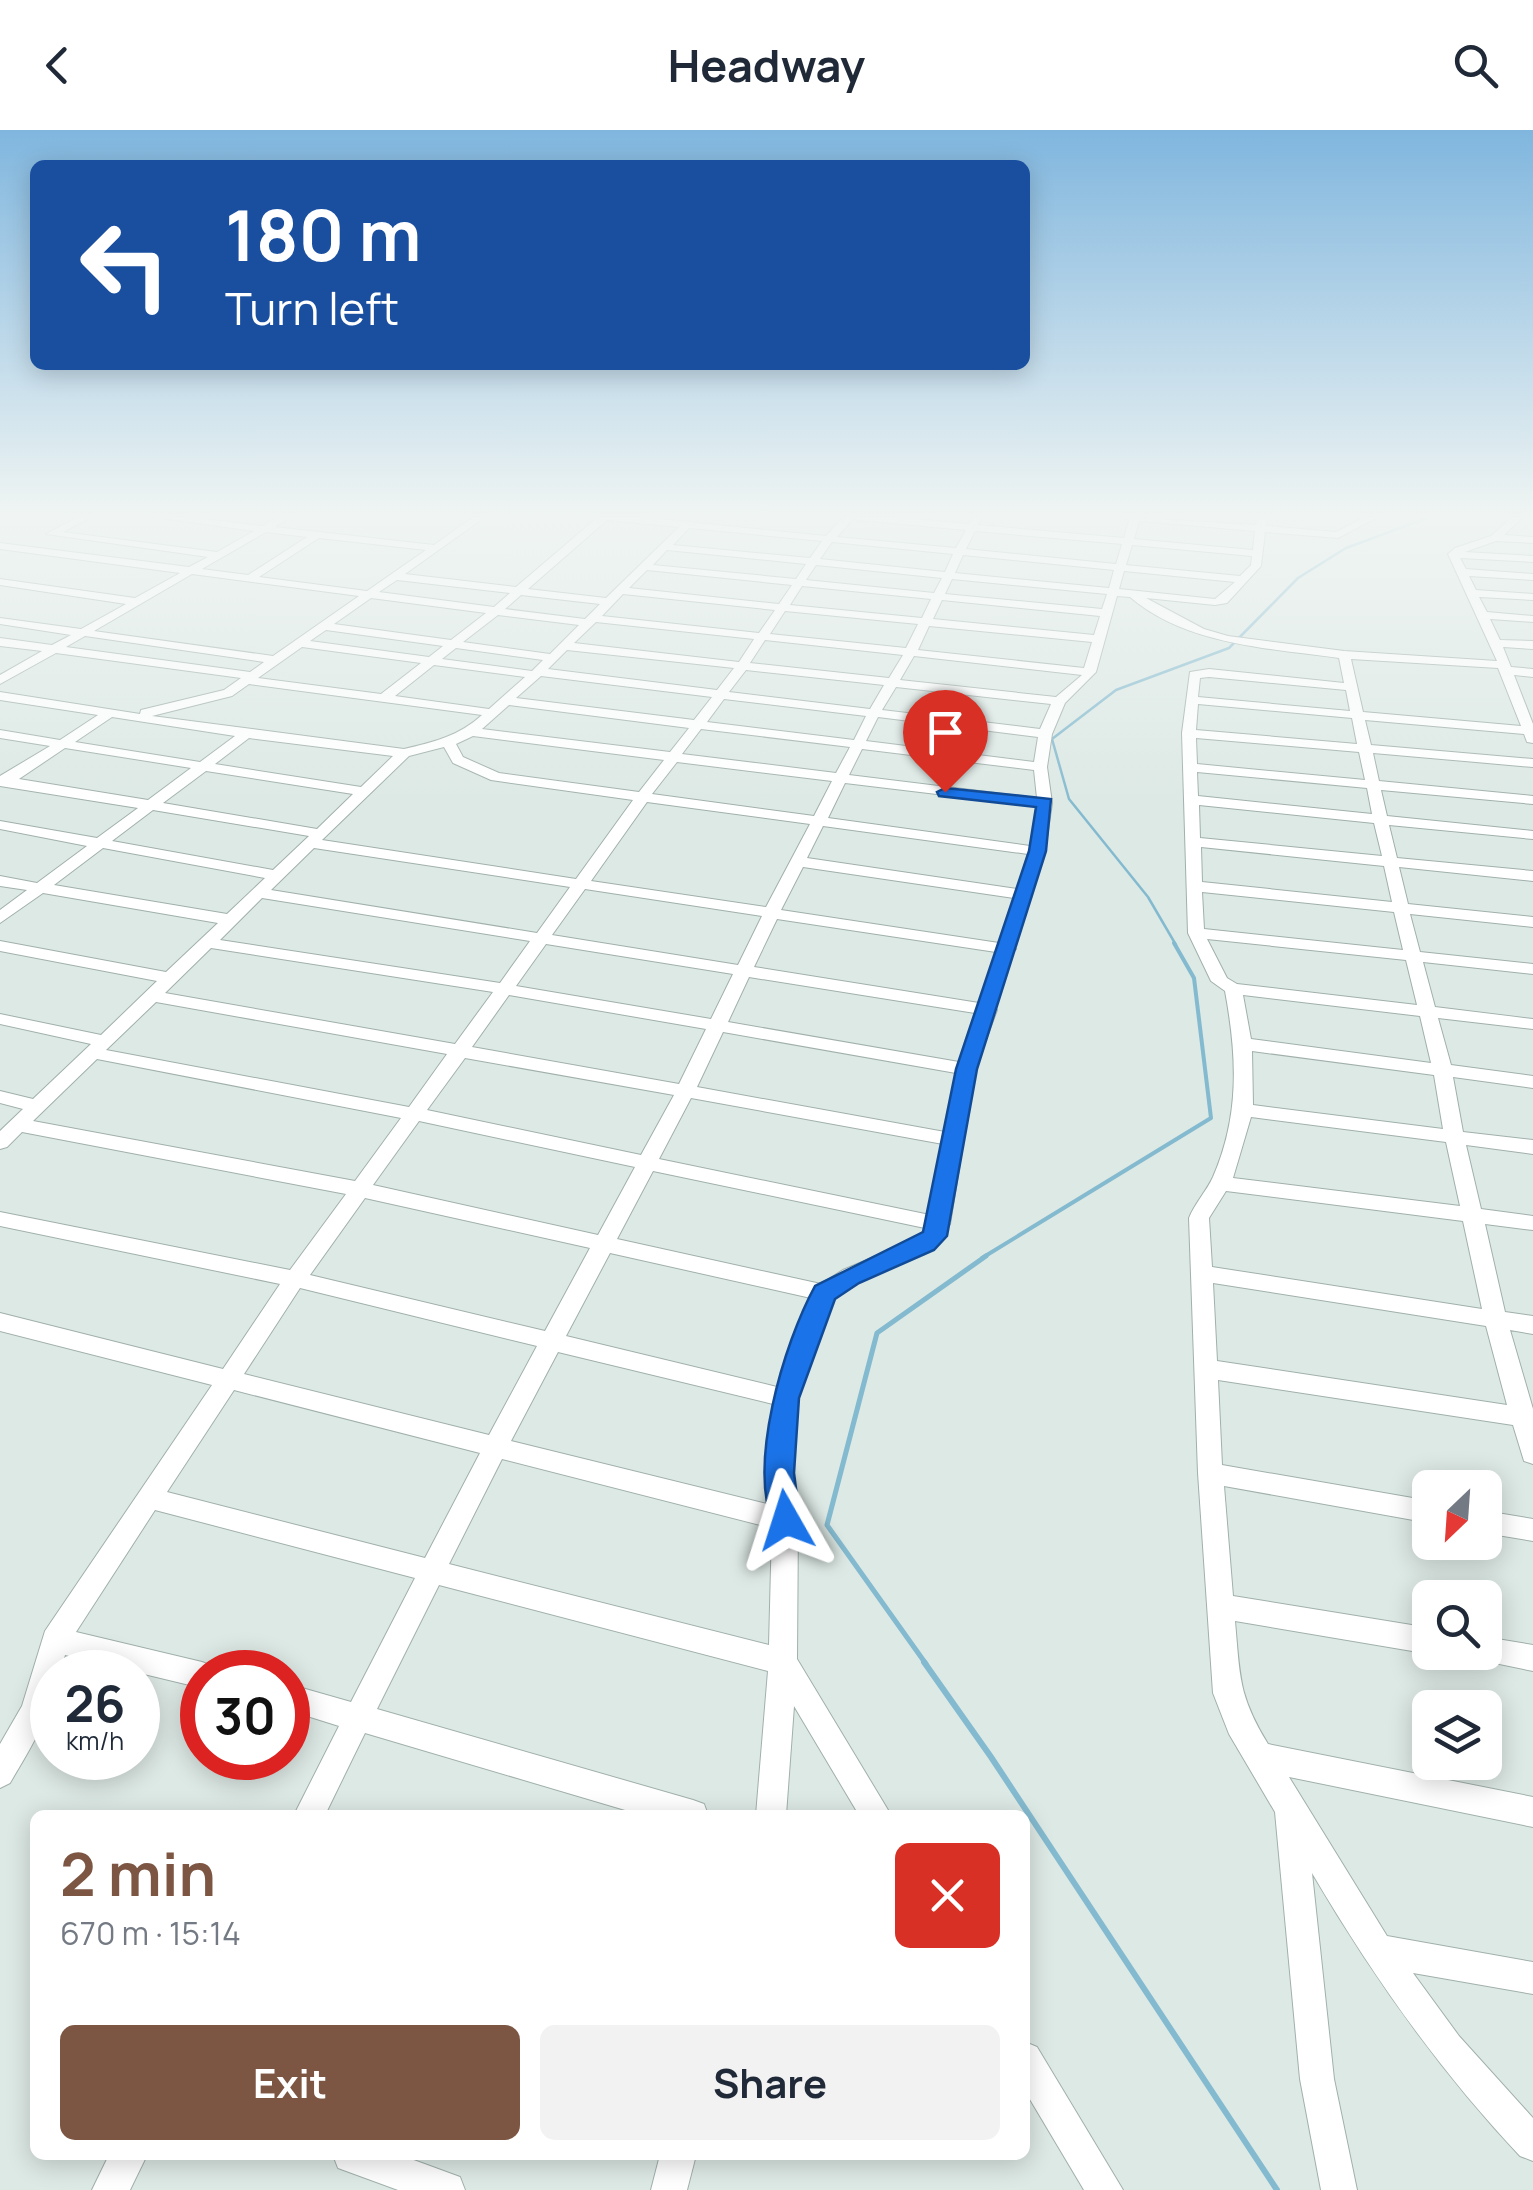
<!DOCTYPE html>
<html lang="en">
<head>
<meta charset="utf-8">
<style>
	body { margin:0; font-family:Manrope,sans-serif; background:#f2f2f3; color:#1f2937; height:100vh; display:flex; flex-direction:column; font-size:38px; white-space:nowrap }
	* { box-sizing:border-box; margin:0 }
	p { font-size:32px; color:#747a83 }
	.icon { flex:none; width:55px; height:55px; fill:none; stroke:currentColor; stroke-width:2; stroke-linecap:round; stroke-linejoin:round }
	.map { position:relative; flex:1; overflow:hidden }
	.panel { position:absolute; left:30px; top:1680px; width:1000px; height:350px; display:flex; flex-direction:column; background:#fff; border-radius:15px; box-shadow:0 5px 25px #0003 }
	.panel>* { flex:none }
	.guide { position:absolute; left:30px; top:30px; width:1000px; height:210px; border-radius:15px; box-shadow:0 5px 25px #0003; background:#1a4fa0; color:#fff; overflow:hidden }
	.needle { width:65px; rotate:205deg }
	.controls { position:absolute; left:1412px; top:1340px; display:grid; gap:20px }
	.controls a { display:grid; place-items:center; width:90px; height:90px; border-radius:15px; background:#fff; box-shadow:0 5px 25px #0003; font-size:50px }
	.speed { position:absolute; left:30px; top:1520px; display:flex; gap:20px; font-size:50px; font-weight:700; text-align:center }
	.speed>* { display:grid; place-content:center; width:130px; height:130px; border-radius:50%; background:#fff; box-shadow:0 5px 25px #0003; line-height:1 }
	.speed small { font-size:25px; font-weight:400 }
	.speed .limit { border:15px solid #d22; background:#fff; color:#111 }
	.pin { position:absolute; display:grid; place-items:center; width:85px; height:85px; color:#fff; margin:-102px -42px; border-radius:50% 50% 50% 0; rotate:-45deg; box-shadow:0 0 10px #0007 }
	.pin .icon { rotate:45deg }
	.me { position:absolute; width:110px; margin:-55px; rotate:354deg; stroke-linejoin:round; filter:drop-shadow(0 0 8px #0008) }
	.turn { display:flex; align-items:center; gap:35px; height:210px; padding:0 30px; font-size:45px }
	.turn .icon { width:130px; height:130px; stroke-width:2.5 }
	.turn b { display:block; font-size:70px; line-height:85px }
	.round { display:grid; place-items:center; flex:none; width:105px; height:105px; border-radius:15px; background:#f2f2f3 }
	.head { display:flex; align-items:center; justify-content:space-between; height:170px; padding:0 30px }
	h1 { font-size:60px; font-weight:700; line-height:75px; color:#7d5643 }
	.action { display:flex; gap:20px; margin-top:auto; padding:20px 30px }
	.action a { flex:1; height:115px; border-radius:15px; background:#7d5643; color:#fff; font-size:40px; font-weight:700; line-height:115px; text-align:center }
	.action a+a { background:#f2f2f3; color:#1f2937 }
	header { display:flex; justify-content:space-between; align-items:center; height:130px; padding:0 30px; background:#fff; font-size:45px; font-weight:700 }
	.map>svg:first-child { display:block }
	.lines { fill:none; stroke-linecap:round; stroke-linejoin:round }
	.stream-far3 { stroke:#84bacf; stroke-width:2.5 }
	.stream-far2 { stroke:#84bacf; stroke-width:4 }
	.stream-far1 { stroke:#84bacf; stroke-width:5 }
	.stream { stroke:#84bacf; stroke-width:6 }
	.minor-casing { stroke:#a0b0ac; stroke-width:2 }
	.minor { fill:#fff; fill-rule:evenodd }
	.route { fill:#1a73e8; stroke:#114b97; stroke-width:2.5 }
</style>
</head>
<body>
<header><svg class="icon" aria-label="back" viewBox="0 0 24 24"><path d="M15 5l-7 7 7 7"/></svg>Headway<svg class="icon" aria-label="search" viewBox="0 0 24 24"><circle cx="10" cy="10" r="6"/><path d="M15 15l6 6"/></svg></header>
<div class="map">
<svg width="1533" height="2060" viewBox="0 0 1533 2060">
	<rect width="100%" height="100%" fill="#dde9e5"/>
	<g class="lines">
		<polyline class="stream-far3" points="1176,815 1148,767 1069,669 1052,609 1116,560 1229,518 1298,448 1346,418 1430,387"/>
		<polyline class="stream-far2" points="982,1128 1211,988 1194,848 1174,813"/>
		<polyline class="stream-far1" points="926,1534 827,1395 877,1203 986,1126"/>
		<polyline class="stream" points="924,1532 991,1627 1277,2060"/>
		<g class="minor-casing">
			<g id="minor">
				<path d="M78,387H91L63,402L217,422L254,401L154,387H188L263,396L277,387H290L275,397L434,415L473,387H485L405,444L516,457L598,387H640L826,406L843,387H894L969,394L972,387H982L978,395L1124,408L1129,390L1123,387L1256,395L1257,387H1267L1266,396L1336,402L1365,387H1378L1338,408L1265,402L1261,436L1227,473L1215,475L1146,468L1204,499L1228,506L1344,521L1497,531L1448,424L1455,418L1491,406L1512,387H1523L1504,405L1533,407V413L1496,411L1465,422L1533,426V432L1460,428L1466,439L1533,444V450L1469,446L1476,460L1533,464V470L1479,467L1487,482L1533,486V492L1490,489L1500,510L1533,511V519L1503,517L1511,537L1533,539V547L1514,545L1533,594V613L1527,612L1524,604L1365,590L1371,615L1533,629V637L1373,623L1379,651L1533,666V674L1381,660L1387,686L1533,701V709L1389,695L1397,728L1533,741V751L1399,737L1408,774L1533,787V797L1410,784L1420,822L1533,834V844L1423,832L1435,877L1533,889V899L1438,888L1451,935L1533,946V958L1453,947L1463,1002L1533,1010V1024L1466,1015L1481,1079L1533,1086V1100L1485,1094L1505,1182L1533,1186V1204L1510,1200L1533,1279V1334L1524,1331L1513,1295L1218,1250L1222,1335L1430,1371V1393L1224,1356L1233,1466L1430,1498V1522H1433L1430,1524L1235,1491C1240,1546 1238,1565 1268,1614L1533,1667V1697L1289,1647L1387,1806L1533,1832V1864L1413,1843L1459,1906L1533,1988V2031L1520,2026C1438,1939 1372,1845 1312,1743L1334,1949L1357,2060H1321L1300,1949L1275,1682L1229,1604L1213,1563L1198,1343L1189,1088C1195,1073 1206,1062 1213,1047C1240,985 1237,926 1225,861L1211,851L1188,803L1182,603L1190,542L1209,539L1344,553L1339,528C1268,518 1186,515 1130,467L1117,466L1096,542L1065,573L1052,604L1047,637L1052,673L1045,721L1014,816L1016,819L1012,823L995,877L997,880L975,939L950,1094L933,1119L859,1152L833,1168L797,1268L792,1343L798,1390L797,1529L891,1685H859L794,1576L786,1685H756L768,1541L439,1455L377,1579L693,1670L704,1674L708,1685H642L365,1603L325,1685H294L339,1596L288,1580V1554L351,1572L415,1448L155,1380L76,1502L202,1532L212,1536L215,1542H202V1558L65,1525L60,1542H52C52,1588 32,1615 10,1653L0,1658V1614L22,1576L45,1501L212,1255L0,1201V1183L223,1239L280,1154L0,1096V1082L290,1140L346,1064L22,1002L7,1017L0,1019V1001L23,979L0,973V961L33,969L91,914L0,894V884L101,905L157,851L0,821V811L166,842L218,793L43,763L0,793V780L27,760L0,756V746L37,753L87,716L0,699V691L97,708L138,678L0,656V646L50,616L0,608V600L60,610L98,585L0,570V562L140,584L141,580L224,560L241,548L56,523L0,554V545L42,521L0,516V508L52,515L71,505L0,494V488L81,499L126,474L0,455V449L135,468L180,443L0,419V413L189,437L208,427L46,404ZM854,388L858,390L966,400L956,418L837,407ZM607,390L679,397L606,468L528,459ZM1139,391L1255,401L1253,420L1134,409ZM689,398L822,411L810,428L673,415ZM975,401L1122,414L1116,434L966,419ZM266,402L307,407L248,445L202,439ZM319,408L426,420L367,461L259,447ZM832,412L953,424L945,442L820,429ZM1132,415L1252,426L1251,435L1240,446L1126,435ZM667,420L806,434L796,449L653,435ZM963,425L1114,440L1109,458L955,443ZM816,435L942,448L934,463L806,450ZM647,440L792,455L779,474L629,458ZM1124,441L1235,452L1215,469L1119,459ZM192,444L359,466L273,526L94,501ZM952,449L1107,464L1102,479L945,464ZM397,450L510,463L494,477L379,462ZM802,456L931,469L922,488L790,475ZM623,464L775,480L759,503L602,486ZM521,465L600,474L585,489L505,479ZM371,468L486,483L451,510L334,494ZM942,470L1100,486L1094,505L933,489ZM785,481L918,494L906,518L770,504ZM498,485L579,495L550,524L463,512ZM596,492L754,509L739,532L574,513ZM929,496L1092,512L1084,538L918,520ZM326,500L443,516L429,527L310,511ZM85,506L264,532L250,542L66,517ZM765,510L903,525L889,548L750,533ZM302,517L421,533L381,564L258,548ZM456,518L543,530L532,541L442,529ZM567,520L734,538L717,560L548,539ZM914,526L1082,545L1056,567L900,550ZM1351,529L1498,538L1521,596L1363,582ZM434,535L525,547L489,579L395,566ZM746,540L884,555L870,579L729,562ZM541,546L712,567L694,590L516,568ZM1209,547L1346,560L1350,581L1198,567L1200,548ZM249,554L482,585C459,606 434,612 404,619L152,586L232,566ZM896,557L1051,574L1040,599L882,580ZM724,569L866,586L854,610L707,592ZM1198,574L1352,588L1357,614L1196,600ZM509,575L689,598L670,622L482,599ZM112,587L235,606L200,632L75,612ZM878,587L1038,607L1034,632L866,611ZM701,599L850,617L836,643L682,624ZM473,606L664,630L639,662L499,643L463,627L456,614ZM249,608L393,626L361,657L215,634ZM1196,608L1359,622L1365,650L1197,634ZM444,617L453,633L491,650L633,670L576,749L322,710L409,626ZM65,618L191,638L148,670L19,649ZM862,619L1034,640L1037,668L849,645ZM677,632L832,651L814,686L652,664ZM206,641L353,664L317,699L163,673ZM1197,642L1367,658L1372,684L1198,666ZM845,653L1037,676L1030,716L828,688ZM647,672L810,694L766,777L591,751ZM1199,675L1374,693L1382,726L1200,708ZM153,680L309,706L273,740L112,711ZM823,696L1028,724L1017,759L807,728ZM1201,717L1384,736L1392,772L1202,752ZM103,718L265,748L227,784L54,755ZM314,718L570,757L537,803L271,760ZM803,737L1014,768L999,813L781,780ZM585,759L762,786L738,835L552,805ZM1202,762L1394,782L1403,820L1204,799ZM262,768L530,811L500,853L220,810ZM777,789L996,822L979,873L754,837ZM1207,809L1406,830L1417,875L1237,854L1227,848ZM546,814L733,844L711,889L516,856ZM211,818L493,862L455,914L165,863ZM749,847L975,883L959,932L728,892ZM509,865L706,899L679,954L472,917ZM1243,865L1420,886L1431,933L1251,909ZM156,872L447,924L409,977L106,920ZM723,902L956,943L945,1002L697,957ZM1252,921L1434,945L1443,999L1253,975ZM465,928L674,965L641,1025L427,980ZM97,929L401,988L355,1051L33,991ZM691,968L943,1014L930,1085L659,1029ZM1251,987L1446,1012L1460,1076L1233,1048ZM419,991L635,1037L598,1105L373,1055ZM653,1041L925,1098L917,1109L843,1140L821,1154L617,1109ZM1226,1061L1463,1091L1482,1179L1212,1137L1209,1088ZM365,1068L590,1118L545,1201L310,1145ZM610,1123L811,1168L777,1257L566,1206ZM1213,1153L1486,1196L1507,1275L1217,1231ZM300,1158L537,1216L489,1305L244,1244ZM558,1222L773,1274L768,1343L771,1375L511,1311ZM234,1260L480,1323L425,1428L167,1362ZM502,1329L772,1398L769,1515L449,1434Z"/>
				<polygon points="1485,1381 1533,1389 1533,1411 1485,1403"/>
				<polygon points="1485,1507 1533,1515 1533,1541 1475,1529 1472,1522 1485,1522"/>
				<polygon points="1025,1912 1037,1917 1123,2060 1084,2060 1025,1961"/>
				<polygon points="109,2025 147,2025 130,2060 92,2060"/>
				<polygon points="333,2025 400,2025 460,2047 465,2060 398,2060 338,2038"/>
				<polygon points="660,2025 696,2025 687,2060 651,2060"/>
			</g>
		</g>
		<use href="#minor" class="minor"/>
	</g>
	<linearGradient id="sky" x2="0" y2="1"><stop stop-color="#80b6de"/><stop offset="0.57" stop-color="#f0f5f3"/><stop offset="1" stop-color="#f0f5f3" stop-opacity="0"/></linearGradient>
	<rect width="1533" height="676" fill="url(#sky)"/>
	<path class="route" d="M945,658L1051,669L1046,721L977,939L947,1106L934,1120L859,1153L835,1169L799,1268L794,1343L800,1390L796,1398L786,1402L775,1398C746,1337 784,1213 815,1156L923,1102L956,939L1029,721L1036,677L939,666L937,662Z"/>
</svg>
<div class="controls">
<a><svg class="needle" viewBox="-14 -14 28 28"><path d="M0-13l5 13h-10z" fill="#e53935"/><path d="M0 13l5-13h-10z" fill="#747a83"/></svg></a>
<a><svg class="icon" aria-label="search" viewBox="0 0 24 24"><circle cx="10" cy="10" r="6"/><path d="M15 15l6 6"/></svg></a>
<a><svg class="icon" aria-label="layers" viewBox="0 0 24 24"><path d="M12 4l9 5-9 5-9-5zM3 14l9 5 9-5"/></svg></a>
</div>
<div class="speed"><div>26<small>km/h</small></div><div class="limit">30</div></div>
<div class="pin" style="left:945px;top:662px;background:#d93025"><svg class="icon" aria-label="arrive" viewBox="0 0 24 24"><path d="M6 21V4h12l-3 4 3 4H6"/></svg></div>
<svg class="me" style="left:786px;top:1390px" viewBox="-20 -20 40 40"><path d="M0-17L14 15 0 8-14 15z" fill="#1a73e8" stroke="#fff" stroke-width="4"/></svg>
<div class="guide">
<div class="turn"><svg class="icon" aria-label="left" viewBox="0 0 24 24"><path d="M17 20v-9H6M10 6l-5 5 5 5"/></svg><div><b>180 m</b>Turn left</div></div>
</div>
<section class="panel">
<div class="head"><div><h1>2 min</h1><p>670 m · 15:14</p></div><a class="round" style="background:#d93025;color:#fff"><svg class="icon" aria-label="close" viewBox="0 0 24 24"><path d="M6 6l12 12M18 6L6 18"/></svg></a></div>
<div class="action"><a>Exit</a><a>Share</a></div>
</section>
</div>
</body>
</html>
